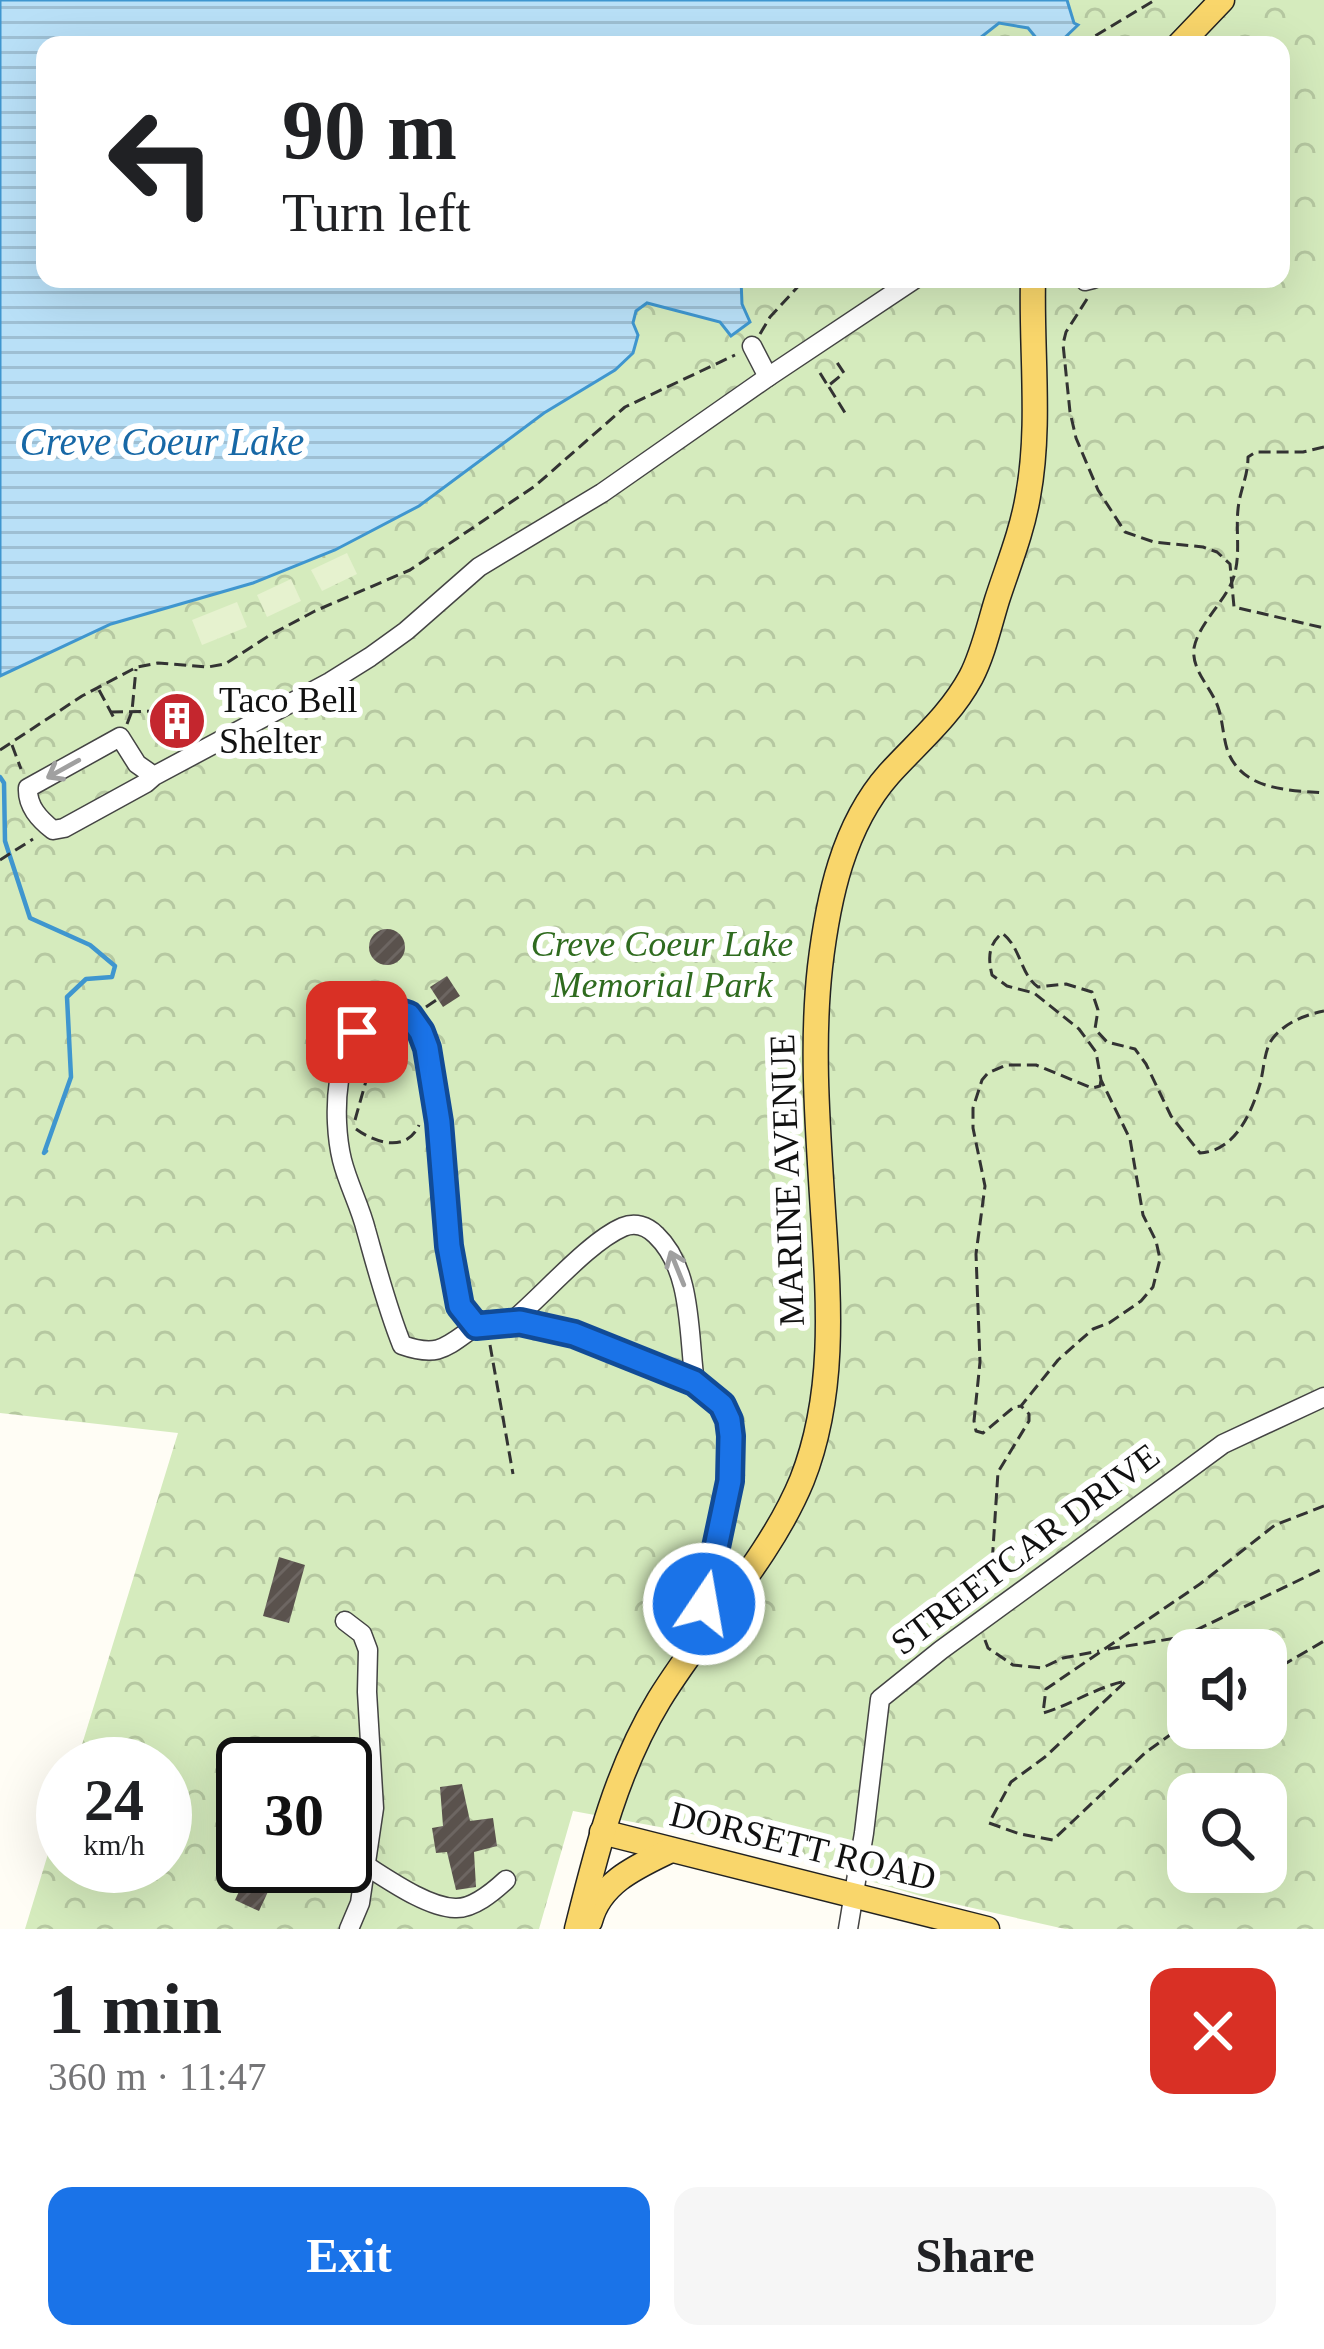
<!DOCTYPE html>
<html lang="en">
<head>
<meta charset="utf-8">
<style>
	body { margin:0; font-family:Georgia,serif; background:#f6f6f6; color:#202124; height:100vh; display:flex; flex-direction:column; font-size:45px; white-space:nowrap }
	* { box-sizing:border-box; margin:0 }
	p { font-size:39px; color:#757577 }
	.icon { flex:none; width:66px; height:66px; fill:none; stroke:currentColor; stroke-width:2; stroke-linecap:round; stroke-linejoin:round }
	.map { position:relative; height:1929px; overflow:hidden }
	.sheet { display:flex; flex-direction:column; background:#fff; flex:1 }
	.sheet>* { flex:none }
	.guide { position:absolute; left:36px; top:36px; width:1254px; height:252px; border-radius:24px; box-shadow:0 12px 48px #0002; background:#fff; color:#202124; overflow:hidden }
	.controls { position:absolute; left:1167px; top:1629px; display:grid; gap:24px }
	.controls a { display:grid; place-items:center; width:120px; height:120px; border-radius:24px; background:#fff; box-shadow:0 12px 48px #0002; font-size:60px }
	.speed { position:absolute; left:36px; top:1737px; display:flex; gap:24px; font-size:60px; font-weight:700; text-align:center }
	.speed>* { display:grid; place-content:center; width:156px; height:156px; border-radius:50%; background:#fff; box-shadow:0 12px 48px #0002; line-height:1 }
	.speed small { font-size:30px; font-weight:400 }
	.speed .limit { border:6px solid #111; border-radius:18px; background:#fff; color:#111 }
	.pin { position:absolute; display:grid; place-items:center; width:102px; height:102px; color:#fff; margin:-51px; border-radius:24px; box-shadow:0 6px 18px #0006 }
	.me { position:absolute; width:132px; margin:-66px; rotate:12deg; stroke-linejoin:round; filter:drop-shadow(0 0 9px #0008) }
	.turn { display:flex; align-items:center; gap:42px; height:252px; padding:0 48px; font-size:54px }
	.turn .icon { width:156px; height:156px; stroke-width:2.5 }
	.turn b { display:block; font-size:84px; line-height:102px }
	.round { display:grid; place-items:center; flex:none; width:126px; height:126px; border-radius:24px; background:#f6f6f6 }
	.headline { display:flex; align-items:center; justify-content:space-between; height:204px; padding:0 48px }
	h1 { font-size:72px; font-weight:700; line-height:90px }
	.primary-button { display:flex; gap:24px; margin-top:auto; padding:24px 48px }
	.primary-button a { flex:1; height:138px; border-radius:24px; background:#1a73e8; color:#fff; font-size:48px; font-weight:700; line-height:138px; text-align:center }
	.primary-button a+a { background:#f6f6f6; color:#202124 }
	.map>svg:first-child { display:block }
	.park { fill:url(#park-crowns); fill-rule:evenodd }
	.pitch { fill:#e6f2cf }
	.water { fill:url(#water-rules); stroke:#3f96cf; stroke-width:3 }
	.lines { fill:none; stroke-linecap:round; stroke-linejoin:round }
	.stream { stroke:#3f96cf; stroke-width:4.5 }
	.building { fill:url(#building-hatch) }
	.minor-casing { stroke:#444; stroke-width:21 }
	.major-casing { stroke:#222; stroke-width:27 }
	.path { stroke:#333; stroke-width:3; stroke-dasharray:12 6; stroke-linecap:butt }
	.minor { stroke:#fff; stroke-width:18 }
	.major { stroke:#f9d66b; stroke-width:24 }
	.oneway { stroke:#a0a0a0 }
	.route-casing { stroke:#114b97; stroke-width:30 }
	.route { stroke:#1a73e8; stroke-width:21 }
	.labels { text-anchor:middle; dominant-baseline:central; stroke-width:12; stroke-linejoin:round; paint-order:stroke }
	.poi-label { font-size:36px; fill:#111; stroke:#fff; text-anchor:start }
	.park-label { font-size:36px; font-style:italic; fill:#2f6b1f; stroke:#fff }
	.street-label { font-size:36px; fill:#111; stroke:#fff }
	.water-label { font-size:39px; font-style:italic; fill:#1768a6; stroke:#fff }
</style>
</head>
<body>
<div class="map">
<svg width="1324" height="1929" viewBox="0 0 1324 1929">
	<defs>
		<pattern id="park-crowns" width="20" height="18" patternUnits="userSpaceOnUse" patternTransform="scale(3)"><rect width="20" height="18" fill="#d5ebbd"/><path d="M2 6a3 3 0 1 1 6 0M12 15a3 3 0 1 1 6 0" fill="none" stroke="#b6c8a1"/></pattern>
		<pattern id="water-rules" width="6" height="5" patternUnits="userSpaceOnUse" patternTransform="scale(3)"><rect width="6" height="5" fill="#b9e0f7"/><path d="M0 2.5h6" fill="none" stroke="#9ebfd3"/></pattern>
		<pattern id="building-hatch" width="6" height="6" patternUnits="userSpaceOnUse" patternTransform="scale(3)"><rect width="6" height="6" fill="#5a524d"/><path d="M-1 1l2-2M0 6l6-6M5 7l2-2" fill="none" stroke="#6d6662"/></pattern>
	</defs>
	<rect width="100%" height="100%" fill="#fffdf5"/>
	<path class="park" d="M0,0H1324V1929H1065L924,1897L779,1854L665,1828L573,1811L539,1929H25L63,1805V1866H165V1764H76L178,1433L0,1413ZM45,45H1281V279H45ZM1188,1650H1266V1728H1188ZM243,1764H345V1866H243ZM1188,1794H1266V1872H1188Z"/>
	<g class="pitch">
		<polygon points="347,553 357,574 322,591 311,570"/>
		<polygon points="291,579 301,601 267,617 257,595"/>
		<polygon points="237,602 247,627 202,645 192,620"/>
	</g>
	<polygon class="water" points="0,0 1067,0 1074,23 1078,25 1057,45 1042,45 1028,28 999,23 971,45 45,45 45,279 741,279 742,304 750,322 731,336 720,322 647,303 636,311 633,323 638,335 633,353 615,370 544,413 419,506 335,550 253,583 111,624 0,676"/>
	<g class="lines">
		<polyline class="stream" points="0,777 4,783 5,841 30,918 90,945 115,966 112,977 86,979 67,997 71,1077 44,1153 46,1151"/>
	</g>
	<g class="building">
		<polygon points="187,700 189,728 166,729 165,701"/>
		<circle cx="387" cy="947" r="18"/>
		<polygon points="447,976 460,996 443,1007 430,987"/>
		<polygon points="279,1557 305,1565 289,1623 263,1616"/>
		<polygon points="462,1784 470,1821 493,1818 497,1846 474,1852 476,1887 456,1890 447,1852 436,1853 432,1828 443,1826 440,1787"/>
		<polygon points="251,1866 280,1866 259,1911 235,1900"/>
	</g>
	<g class="lines">
		<g class="minor-casing">
			<g id="minor">
				<polyline points="1085,281 1093,279"/>
				<polyline points="752,346 768,377"/>
				<path d="M154,776L137,764L120,737L28,788C27,806 39,819 53,830L64,828L146,783L154,776L330,682L370,657L406,631L479,567L602,493L768,377L915,279"/>
				<path d="M393,1010C399,1012 406,1013 411,1017C448,1050 439,1244 460,1303C463,1312 470,1319 476,1326C446,1347 439,1358 402,1345C387,1308 377,1269 366,1230C360,1206 348,1184 342,1160C332,1119 333,1038 375,1014C378,1012 390,1011 393,1010Z"/>
				<path d="M510,1323C542,1297 588,1242 623,1227C635,1222 647,1226 656,1235C693,1270 688,1335 695,1383"/>
				<path d="M476,1326C490,1325 507,1321 522,1322C561,1325 599,1344 635,1358C663,1370 705,1379 723,1406C750,1447 706,1591 695,1640"/>
				<polyline points="345,1621 362,1634 368,1650 367,1692 374,1808 360,1903 349,1929"/>
				<path d="M365,1865C389,1880 427,1907 455,1908C473,1909 493,1892 506,1880"/>
				<polyline points="848,1929 864,1833 880,1699 941,1650 1181,1475 1223,1444 1324,1397"/>
			</g>
		</g>
		<g class="major-casing">
			<g id="major">
				<polyline points="1179,45 1222,0"/>
				<polyline points="602,1832 987,1929"/>
				<path d="M590,1921C600,1882 638,1866 671,1850"/>
				<path d="M577,1929C597,1849 616,1771 659,1700C703,1628 770,1558 802,1480C836,1394 829,1302 823,1211C818,1131 811,1048 820,967C828,899 843,826 889,774C918,742 950,716 971,677C983,654 989,626 997,600C1008,566 1022,532 1028,496C1041,426 1031,350 1033,279"/>
			</g>
		</g>
		<g class="path">
			<polyline points="1080,45 1155,0"/>
			<polyline points="1087,299 1066,332 1063,344 1070,412 1076,438 1098,490 1125,532 1154,542 1203,547 1217,552 1230,564 1234,607 1324,628"/>
			<polyline points="760,334 770,317 805,279"/>
			<polyline points="820,373 828,386 844,373 836,361"/>
			<polyline points="829,387 847,416"/>
			<path d="M1324,447L1303,452H1256L1248,457C1248,474 1242,486 1239,502C1234,530 1243,558 1231,584C1221,605 1198,626 1194,648C1191,670 1211,687 1218,707C1223,721 1223,738 1228,752C1244,791 1289,790 1324,793"/>
			<polyline points="99,690 114,718"/>
			<polyline points="111,712 162,711 162,698 190,698 191,731 162,731 162,711"/>
			<polyline points="127,724 132,711 136,669"/>
			<polyline points="12,745 21,769"/>
			<polyline points="0,750 82,696 137,667 158,663 208,667 225,664 270,635 315,611 410,570 535,486 625,407 735,355"/>
			<polyline points="0,860 33,839"/>
			<polyline points="426,1007 438,999"/>
			<polyline points="386,1066 387,1048"/>
			<path d="M1101,1080L1100,1086L1092,1088L1036,1065H1006L988,1073L982,1080L973,1108V1128L985,1186L976,1254L980,1362L974,1421L976,1431L983,1433L1014,1407L1021,1406L1058,1360L1093,1329L1109,1323L1141,1301L1153,1287L1160,1259L1156,1241L1143,1215L1130,1139L1101,1080L1096,1052L1079,1029L1034,993L1007,986L992,975C988,958 988,945 1002,933C1021,947 1020,974 1038,987L1066,984L1092,992L1098,1010L1095,1029L1107,1042L1135,1049L1146,1064L1171,1116L1200,1153C1235,1151 1251,1114 1260,1084C1264,1070 1264,1049 1273,1038C1286,1022 1305,1015 1324,1011"/>
			<polyline points="355,1120 366,1081 396,1032"/>
			<path d="M356,1129C375,1143 407,1153 419,1125"/>
			<polyline points="490,1345 513,1474"/>
			<polyline points="990,1595 998,1472 1029,1421 1029,1414 1021,1406"/>
			<polyline points="985,1640 988,1648 1013,1665 1042,1668 1063,1658 1099,1651"/>
			<polyline points="1108,1649 1182,1637 1324,1568"/>
			<polyline points="1266,1675 1324,1641"/>
			<path d="M1188,1722L1145,1753L1053,1840L1020,1834L989,1823L1011,1782L1045,1757L1126,1681C1096,1687 1071,1705 1043,1713L1046,1689L1200,1584L1275,1525L1324,1506"/>
		</g>
		<use href="#minor" class="minor"/>
		<use href="#major" class="major"/>
	</g>
	<defs><path id="oneway-shaft" d="M-6 0H5M1.5-3L5.5 0L1.5 3" fill="none" stroke-width="1.6" stroke-linecap="round" stroke-linejoin="round" transform="scale(3)"/></defs>
	<g class="oneway">
		<use href="#oneway-shaft" transform="translate(63 769) rotate(151)"/>
		<use href="#oneway-shaft" transform="translate(677 1268) rotate(-112)"/>
	</g>
	<g class="lines">
		<g class="route-casing">
			<polyline id="route" points="357,1032 376,1013 394,1010 409,1015 421,1032 427,1048 439,1122 449,1246 460,1306 476,1326 520,1322 574,1334 694,1382 722,1405 729,1420 731,1436 730,1481 704,1604"/>
		</g>
		<use href="#route" class="route"/>
	</g>
	<defs>
		<g id="building-disc" transform="scale(3)"><circle r="9.5" fill="#c4262e" stroke="#fff"/><path d="M-4-6H4V6H1V3H-1V6H-4ZM-2.5-4.3h1.7v1.8h-1.7ZM.8-4.3h1.7v1.8H.8ZM-2.5-1h1.7V.8h-1.7ZM.8-1h1.7V.8H.8Z" fill="#fff"/></g>
	</defs>
	<g fill-rule="evenodd">
		<use href="#building-disc" x="177" y="721"/>
	</g>
	<g class="labels">
		<g class="poi-label">
			<text x="219" y="700">Taco Bell<tspan x="219" dy="41">Shelter</tspan></text>
		</g>
		<g class="park-label">
			<text x="662" y="944">Creve Coeur Lake<tspan x="662" dy="41">Memorial Park</tspan></text>
		</g>
		<g class="street-label">
			<text transform="translate(787 1180) rotate(-92)">MARINE AVENUE</text>
			<text transform="translate(1025 1549) rotate(-37)">STREETCAR DRIVE</text>
			<text transform="translate(803 1846) rotate(14)">DORSETT ROAD</text>
		</g>
		<g class="water-label">
			<text x="162" y="441">Creve Coeur Lake</text>
		</g>
	</g>
</svg>
<div class="controls">
<a><svg class="icon" aria-label="sound" viewBox="0 0 24 24"><path d="M4 9h4l5-4v14l-5-4H4zM17 9q2 3 0 6"/></svg></a>
<a><svg class="icon" aria-label="search" viewBox="0 0 24 24"><circle cx="10" cy="10" r="6"/><path d="M15 15l6 6"/></svg></a>
</div>
<div class="speed"><div>24<small>km/h</small></div><div class="limit">30</div></div>
<div class="pin" style="left:357px;top:1032px;background:#d93025"><svg class="icon" aria-label="arrive" viewBox="0 0 24 24"><path d="M6 21V4h12l-3 4 3 4H6"/></svg></div>
<svg class="me" style="left:704px;top:1604px" viewBox="-20 -20 40 40"><circle r="17" fill="#1a73e8" stroke="#fff" stroke-width="3"/><path d="M0-11L8 9 0 5-8 9z" fill="#fff"/></svg>
<div class="guide">
<div class="turn"><svg class="icon" aria-label="left" viewBox="0 0 24 24"><path d="M17 20v-9H6M10 6l-5 5 5 5"/></svg><div><b>90 m</b>Turn left</div></div>
</div>
</div>
<section class="sheet">
<div class="headline"><div><h1>1 min</h1><p>360 m · 11:47</p></div><a class="round" style="background:#d93025;color:#fff"><svg class="icon" aria-label="close" viewBox="0 0 24 24"><path d="M6 6l12 12M18 6L6 18"/></svg></a></div>
<div class="primary-button"><a>Exit</a><a>Share</a></div>
</section>
</body>
</html>
